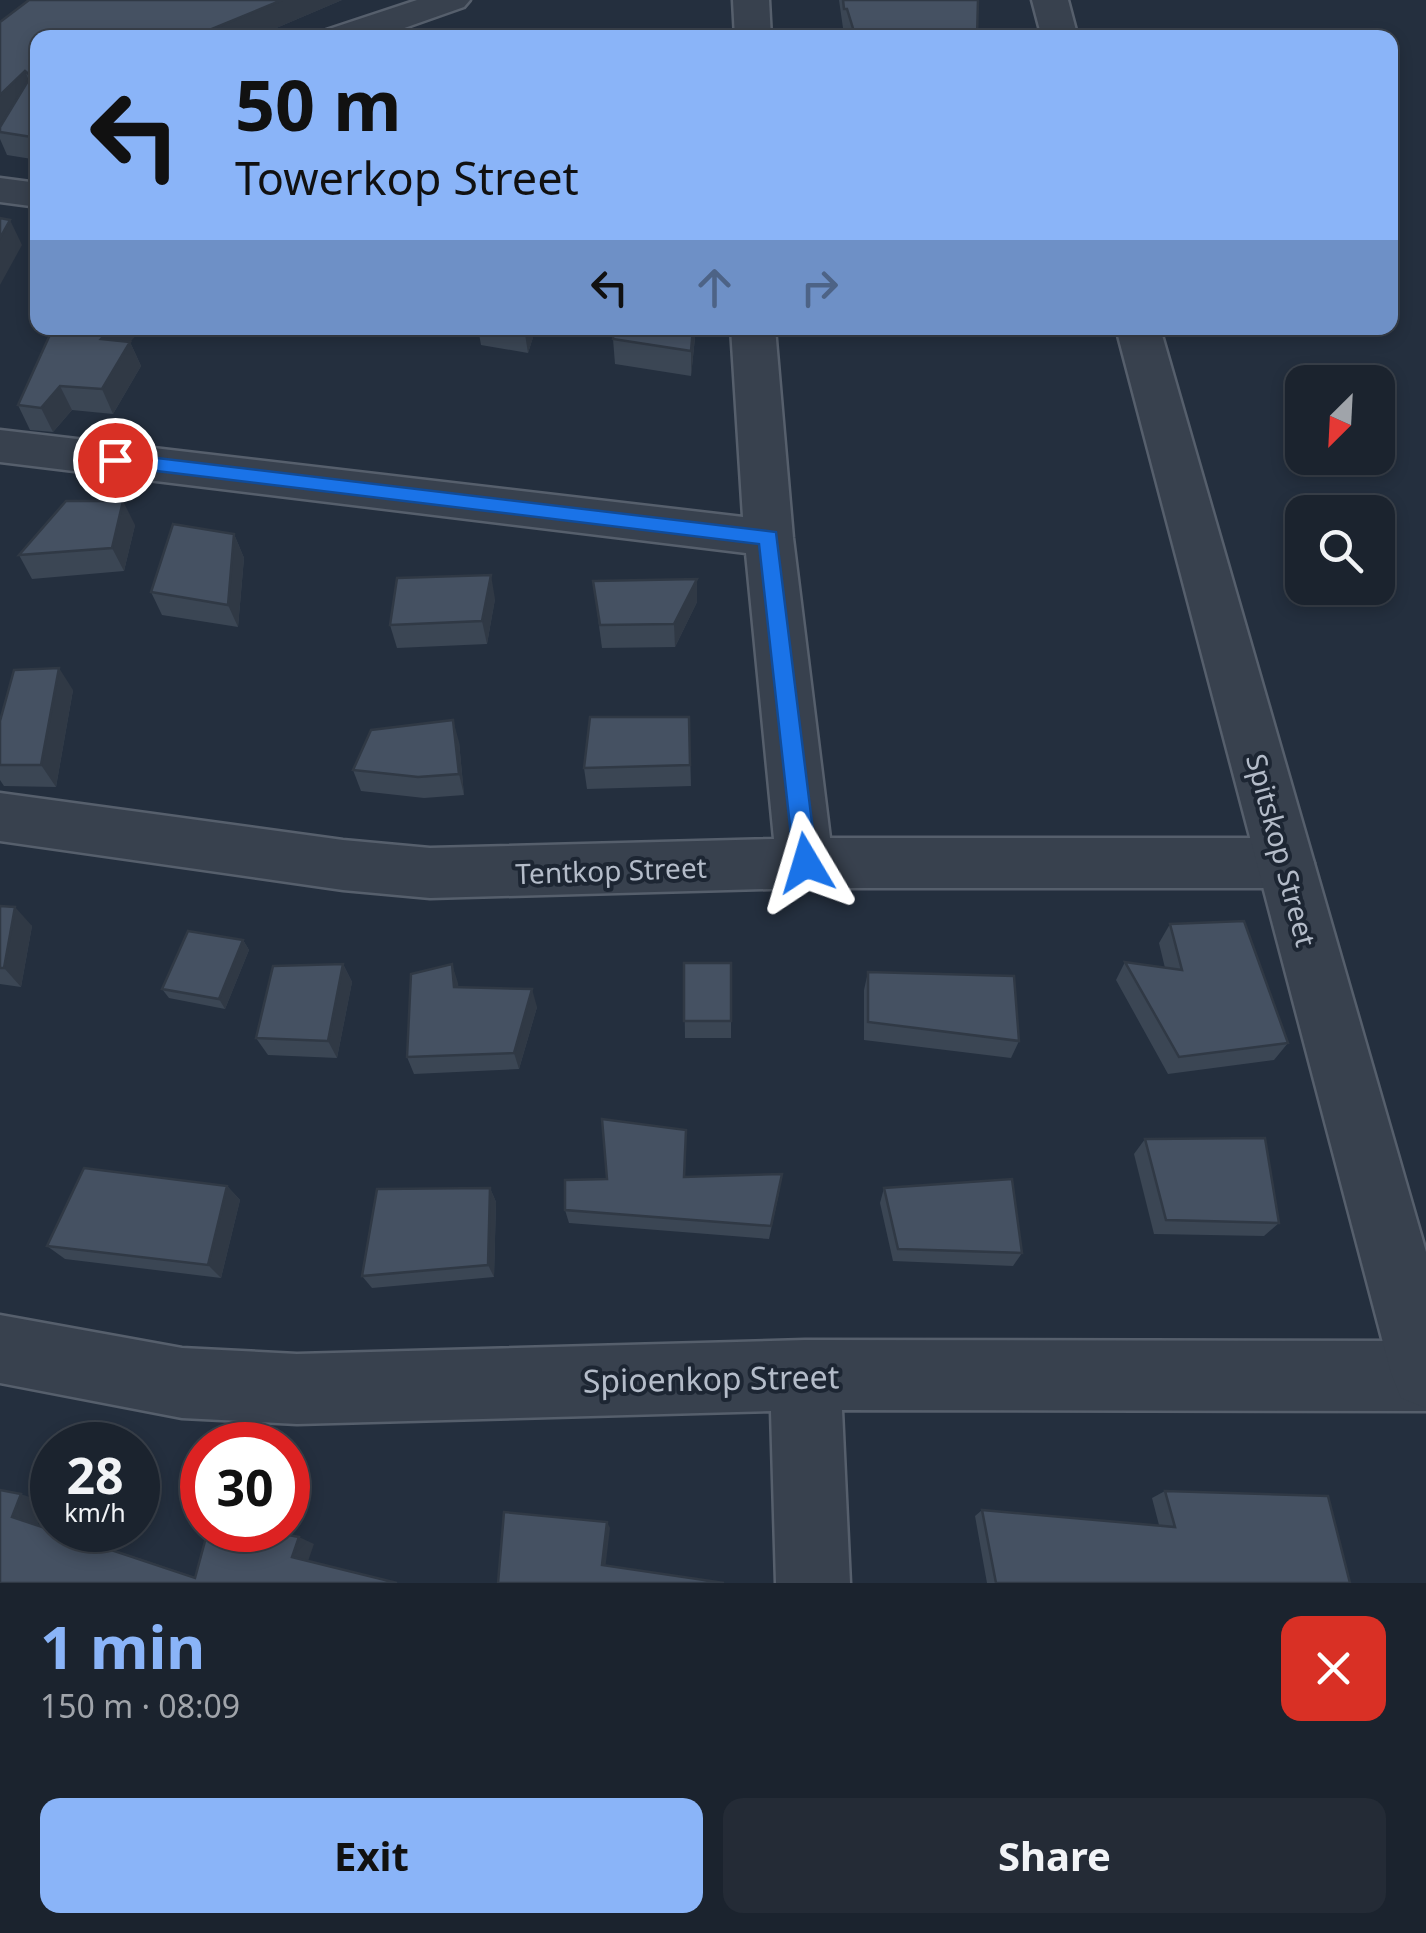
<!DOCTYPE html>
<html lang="en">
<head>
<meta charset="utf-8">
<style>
	body { margin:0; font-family:"Noto Sans",sans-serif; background:#242b36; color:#f1f3f6; height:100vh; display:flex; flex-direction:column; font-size:38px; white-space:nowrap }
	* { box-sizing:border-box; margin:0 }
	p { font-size:32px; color:#a0a4aa }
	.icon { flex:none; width:55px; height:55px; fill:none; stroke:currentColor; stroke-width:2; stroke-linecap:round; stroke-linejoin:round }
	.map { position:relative; height:1583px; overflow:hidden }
	.side { display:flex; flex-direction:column; background:#1b232e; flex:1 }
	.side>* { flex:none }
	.hud { position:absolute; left:30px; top:30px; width:1368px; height:305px; border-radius:20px; box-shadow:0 5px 15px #0003,0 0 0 2px #39404a; background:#8ab4f8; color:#111; overflow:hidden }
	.needle { width:65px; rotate:204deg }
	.tools { position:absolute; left:1285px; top:365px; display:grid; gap:20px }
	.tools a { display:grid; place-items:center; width:110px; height:110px; border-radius:20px; background:#1b232e; box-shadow:0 5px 15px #0003,0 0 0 2px #39404a; font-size:50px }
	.speed { position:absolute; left:30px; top:1422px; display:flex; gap:20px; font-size:50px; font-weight:700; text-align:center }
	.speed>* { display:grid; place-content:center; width:130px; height:130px; border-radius:50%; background:#1b232e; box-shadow:0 5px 15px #0003,0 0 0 2px #39404a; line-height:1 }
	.speed small { font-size:25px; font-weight:400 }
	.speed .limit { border:15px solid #d22; background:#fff; color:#111 }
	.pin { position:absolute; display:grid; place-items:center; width:85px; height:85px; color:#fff; margin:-42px; border:5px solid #fff; border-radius:50%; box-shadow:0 2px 10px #0007 }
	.me { position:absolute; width:110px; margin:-55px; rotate:353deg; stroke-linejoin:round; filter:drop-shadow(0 0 8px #0008) }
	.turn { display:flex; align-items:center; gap:35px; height:210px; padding:0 40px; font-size:45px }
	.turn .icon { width:130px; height:130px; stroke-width:2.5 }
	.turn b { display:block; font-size:70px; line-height:85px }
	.lanes { display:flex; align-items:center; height:95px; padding:0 40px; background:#0003; justify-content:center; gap:50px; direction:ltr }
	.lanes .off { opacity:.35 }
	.round { display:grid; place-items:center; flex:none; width:105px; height:105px; border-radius:20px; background:#242b36 }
	.head { display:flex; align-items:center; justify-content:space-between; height:170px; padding:0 40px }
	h1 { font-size:60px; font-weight:700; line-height:75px; color:#8ab4f8 }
	.action { display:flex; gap:20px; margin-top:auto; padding:20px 40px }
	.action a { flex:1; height:115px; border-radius:20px; background:#8ab4f8; color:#111; font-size:40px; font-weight:700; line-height:115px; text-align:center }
	.action a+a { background:#242b36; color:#f1f3f6 }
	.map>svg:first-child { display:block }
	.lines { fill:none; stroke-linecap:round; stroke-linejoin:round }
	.minor-casing { stroke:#565f6c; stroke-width:5 }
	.tertiary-casing { stroke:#565f6c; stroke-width:5 }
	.minor { fill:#38414e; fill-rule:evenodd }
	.tertiary { fill:#38414e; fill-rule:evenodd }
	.wall { fill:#3b4654 }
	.shaded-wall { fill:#303945 }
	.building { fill:#455162; stroke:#303945; stroke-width:2.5 }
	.route { fill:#1a73e8; stroke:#114b97; stroke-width:2.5 }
	.labels { text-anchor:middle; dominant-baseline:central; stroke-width:8; stroke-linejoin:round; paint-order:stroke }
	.street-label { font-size:28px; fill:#b4bcc9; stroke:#1d2633 }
	.near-street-label { font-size:32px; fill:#b4bcc9; stroke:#1d2633 }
</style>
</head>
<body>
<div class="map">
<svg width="1426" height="1583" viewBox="0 0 1426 1583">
	<rect width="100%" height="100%" fill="#242f3e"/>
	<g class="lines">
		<g class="minor-casing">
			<g id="minor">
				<polygon points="417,0 470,0 464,7 376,38 321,38 326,30"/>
				<polygon points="733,0 769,0 771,38 735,38"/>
				<polygon points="0,178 38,183 38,207 0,202"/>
				<polygon points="731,328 775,328 793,538 830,838 1286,838 1306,846 1314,863 1306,880 1286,888 805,888 430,898 343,890 0,841 0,793 343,840 430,848 774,839 746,553 0,462 0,430 743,517"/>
				<polygon points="0,1315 182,1348 297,1354 805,1340 1426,1341 1426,1411 842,1410 850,1583 776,1583 771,1411 297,1424 182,1418 0,1383"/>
			</g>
		</g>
		<g class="tertiary-casing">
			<g id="tertiary">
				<polygon points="1032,0 1068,0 1078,38 1042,38"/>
				<polygon points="1116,328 1160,328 1426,1252 1426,1408 1401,1398 1391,1373"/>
			</g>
		</g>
		<use href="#minor" class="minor"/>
		<use href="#tertiary" class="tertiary"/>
	</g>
	<g class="wall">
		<polygon points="29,0 342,0 253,38 38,38 38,160 7,155 0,139 0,22"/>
		<polygon points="839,0 978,0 977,38 849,38 846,28 843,28"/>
		<polygon points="478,328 536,328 528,353 481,345"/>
		<polygon points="696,328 691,376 615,364 613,339"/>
		<polygon points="130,342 141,366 113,414 72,410 53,432 30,430 18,405"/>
		<polygon points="135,525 124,571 32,579 19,555"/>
		<polygon points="234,534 244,558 238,627 162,615 151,592"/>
		<polygon points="593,581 697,602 675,647 602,648"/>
		<polygon points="495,599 487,644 397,648 390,625"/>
		<polygon points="73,690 56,787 4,786 0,780 0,721"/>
		<polygon points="689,717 691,786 587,789 584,768"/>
		<polygon points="459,742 464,795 424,798 361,791 353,770"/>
		<polygon points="0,906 32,926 21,987 0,984"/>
		<polygon points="1170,924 1288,1043 1274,1060 1168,1074 1116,980 1125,962 1165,968 1159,943"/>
		<polygon points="243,940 249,950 225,1009 169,998 162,989"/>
		<polygon points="684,963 731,963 731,1038 685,1038"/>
		<polygon points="343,964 352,982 337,1058 268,1055 256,1038"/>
		<polygon points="452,964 458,987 537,1007 519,1069 414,1074 407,1057"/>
		<polygon points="868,972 1019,1041 1011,1058 864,1040 864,990"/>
		<polygon points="686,1130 685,1177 780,1188 769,1239 569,1223 565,1210 607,1179"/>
		<polygon points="1145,1139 1279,1223 1264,1236 1154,1234 1134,1154"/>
		<polygon points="227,1186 240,1200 221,1278 65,1259 47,1246"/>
		<polygon points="490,1188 496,1202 494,1277 372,1288 362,1276"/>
		<polygon points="884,1188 1022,1253 1013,1266 893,1261 880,1203"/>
		<polygon points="1165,1491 1350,1583 987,1583 975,1516 982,1510 1159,1525 1152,1498"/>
	</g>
	<g class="shaded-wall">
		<polygon points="282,0 342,0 253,38 190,38"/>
		<polygon points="25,71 35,95 0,128 0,95"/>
		<polygon points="10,220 22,245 0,285 0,238"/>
		<polygon points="111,328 142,328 112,364 101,339"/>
		<polygon points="524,328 536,328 528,353"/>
		<polygon points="693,328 696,328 691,376 691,351"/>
		<polygon points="130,342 141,366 113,414 102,389"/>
		<polygon points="60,386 72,410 53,432 41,408"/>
		<polygon points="123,501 135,525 124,571 112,548"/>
		<polygon points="234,534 244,558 238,627 228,605"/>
		<polygon points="491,575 495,599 487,644 482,621"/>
		<polygon points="697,579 697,602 675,647 674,624"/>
		<polygon points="59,668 73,690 56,787 41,765"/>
		<polygon points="453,720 459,742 464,795 459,774"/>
		<polygon points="15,907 32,926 21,987 4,968"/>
		<polygon points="243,940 249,950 225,1009 219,999"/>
		<polygon points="343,964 352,982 337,1058 328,1041"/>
		<polygon points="452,964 458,983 461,1005 454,987"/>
		<polygon points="532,989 537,1007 519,1069 514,1053"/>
		<polygon points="227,1186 240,1200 221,1278 208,1265"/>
		<polygon points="490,1188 496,1202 494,1277 488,1265"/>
		<polygon points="21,1494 46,1503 38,1524 213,1583 12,1517"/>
		<polygon points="607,1522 610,1528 605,1570 602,1565"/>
		<polygon points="299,1537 314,1544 307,1564 292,1557"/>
	</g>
	<g class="building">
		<polygon points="29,0 282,0 190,38 38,38 38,138 0,132 0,127 31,76 25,71 0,95 0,22"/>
		<polygon points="843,0 978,0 977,38 856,38 847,9 844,9"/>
		<polygon points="0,218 10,220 0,238"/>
		<polygon points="53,328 111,328 101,339 130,342 102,389 60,386 41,408 18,405"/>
		<polygon points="614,328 693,328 691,351 613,339"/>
		<polygon points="66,501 123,501 112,548 19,555"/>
		<polygon points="173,524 234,534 228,605 151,592"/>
		<polygon points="491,575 482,621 390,625 397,578"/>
		<polygon points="697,579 674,624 600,625 593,581"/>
		<polygon points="59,668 41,765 0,765 0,721 14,670"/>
		<polygon points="590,717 689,717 690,765 584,768"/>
		<polygon points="453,720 459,774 418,777 353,770 371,730"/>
		<polygon points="0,906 15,907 4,968 0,968"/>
		<polygon points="1244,921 1288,1043 1179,1057 1125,962 1182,970 1170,924"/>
		<polygon points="188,931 243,940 219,999 162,989"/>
		<rect x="684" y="963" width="47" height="58"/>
		<polygon points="343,964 328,1041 256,1038 273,966"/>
		<polygon points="452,964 454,987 532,989 514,1053 407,1057 411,974"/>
		<polygon points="868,972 1014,976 1019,1041 868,1022"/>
		<polygon points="602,1119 686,1130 684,1177 782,1174 771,1226 565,1210 565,1180 607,1179"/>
		<polygon points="1265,1138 1279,1223 1166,1220 1145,1139"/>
		<polygon points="84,1168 227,1186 208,1265 47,1246"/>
		<polygon points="1012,1179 1022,1253 898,1249 884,1188"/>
		<polygon points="490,1188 488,1265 362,1276 377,1189"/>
		<polygon points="0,1490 21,1494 12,1517 195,1578 208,1530 262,1530 299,1537 292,1557 397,1583 0,1583"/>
		<polygon points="1165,1491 1328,1496 1350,1583 996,1583 982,1510 1175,1527"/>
		<polygon points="504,1512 607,1522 602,1565 724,1583 498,1583"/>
	</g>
	<polygon class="route" points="115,453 776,532 817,863 814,870 797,870 794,863 759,544 115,466 106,460"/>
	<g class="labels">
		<g class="street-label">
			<text transform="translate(1282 850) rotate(75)">Spitskop Street</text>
			<text transform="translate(611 870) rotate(-2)">Tentkop Street</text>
		</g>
		<g class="near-street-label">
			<text transform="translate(711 1378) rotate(-1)">Spioenkop Street</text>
		</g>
	</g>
</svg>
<div class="tools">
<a><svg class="needle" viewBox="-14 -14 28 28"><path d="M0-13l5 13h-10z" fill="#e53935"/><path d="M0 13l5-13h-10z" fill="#a0a4aa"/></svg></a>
<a><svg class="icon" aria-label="search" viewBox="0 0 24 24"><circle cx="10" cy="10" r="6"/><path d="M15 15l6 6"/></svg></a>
</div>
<div class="speed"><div>28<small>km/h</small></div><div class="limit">30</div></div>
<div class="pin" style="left:115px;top:460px;background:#d93025"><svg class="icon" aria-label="arrive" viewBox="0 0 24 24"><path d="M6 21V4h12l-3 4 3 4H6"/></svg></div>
<svg class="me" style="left:806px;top:863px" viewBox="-20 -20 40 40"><path d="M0-17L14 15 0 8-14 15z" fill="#1a73e8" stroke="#fff" stroke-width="4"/></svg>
<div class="hud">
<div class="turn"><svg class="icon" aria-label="left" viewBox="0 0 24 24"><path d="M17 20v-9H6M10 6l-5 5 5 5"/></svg><div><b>50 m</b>Towerkop Street</div></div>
<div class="lanes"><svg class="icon" aria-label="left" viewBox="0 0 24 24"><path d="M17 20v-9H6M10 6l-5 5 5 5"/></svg><svg class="icon off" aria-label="ahead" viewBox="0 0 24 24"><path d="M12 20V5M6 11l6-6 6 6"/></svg><svg class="icon off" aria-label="right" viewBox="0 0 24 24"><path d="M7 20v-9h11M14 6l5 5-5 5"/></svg></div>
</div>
</div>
<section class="side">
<div class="head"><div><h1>1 min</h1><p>150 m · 08:09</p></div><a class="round" style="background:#d93025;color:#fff"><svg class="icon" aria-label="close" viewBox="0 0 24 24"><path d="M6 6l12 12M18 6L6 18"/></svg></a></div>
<div class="action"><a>Exit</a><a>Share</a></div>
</section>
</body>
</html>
